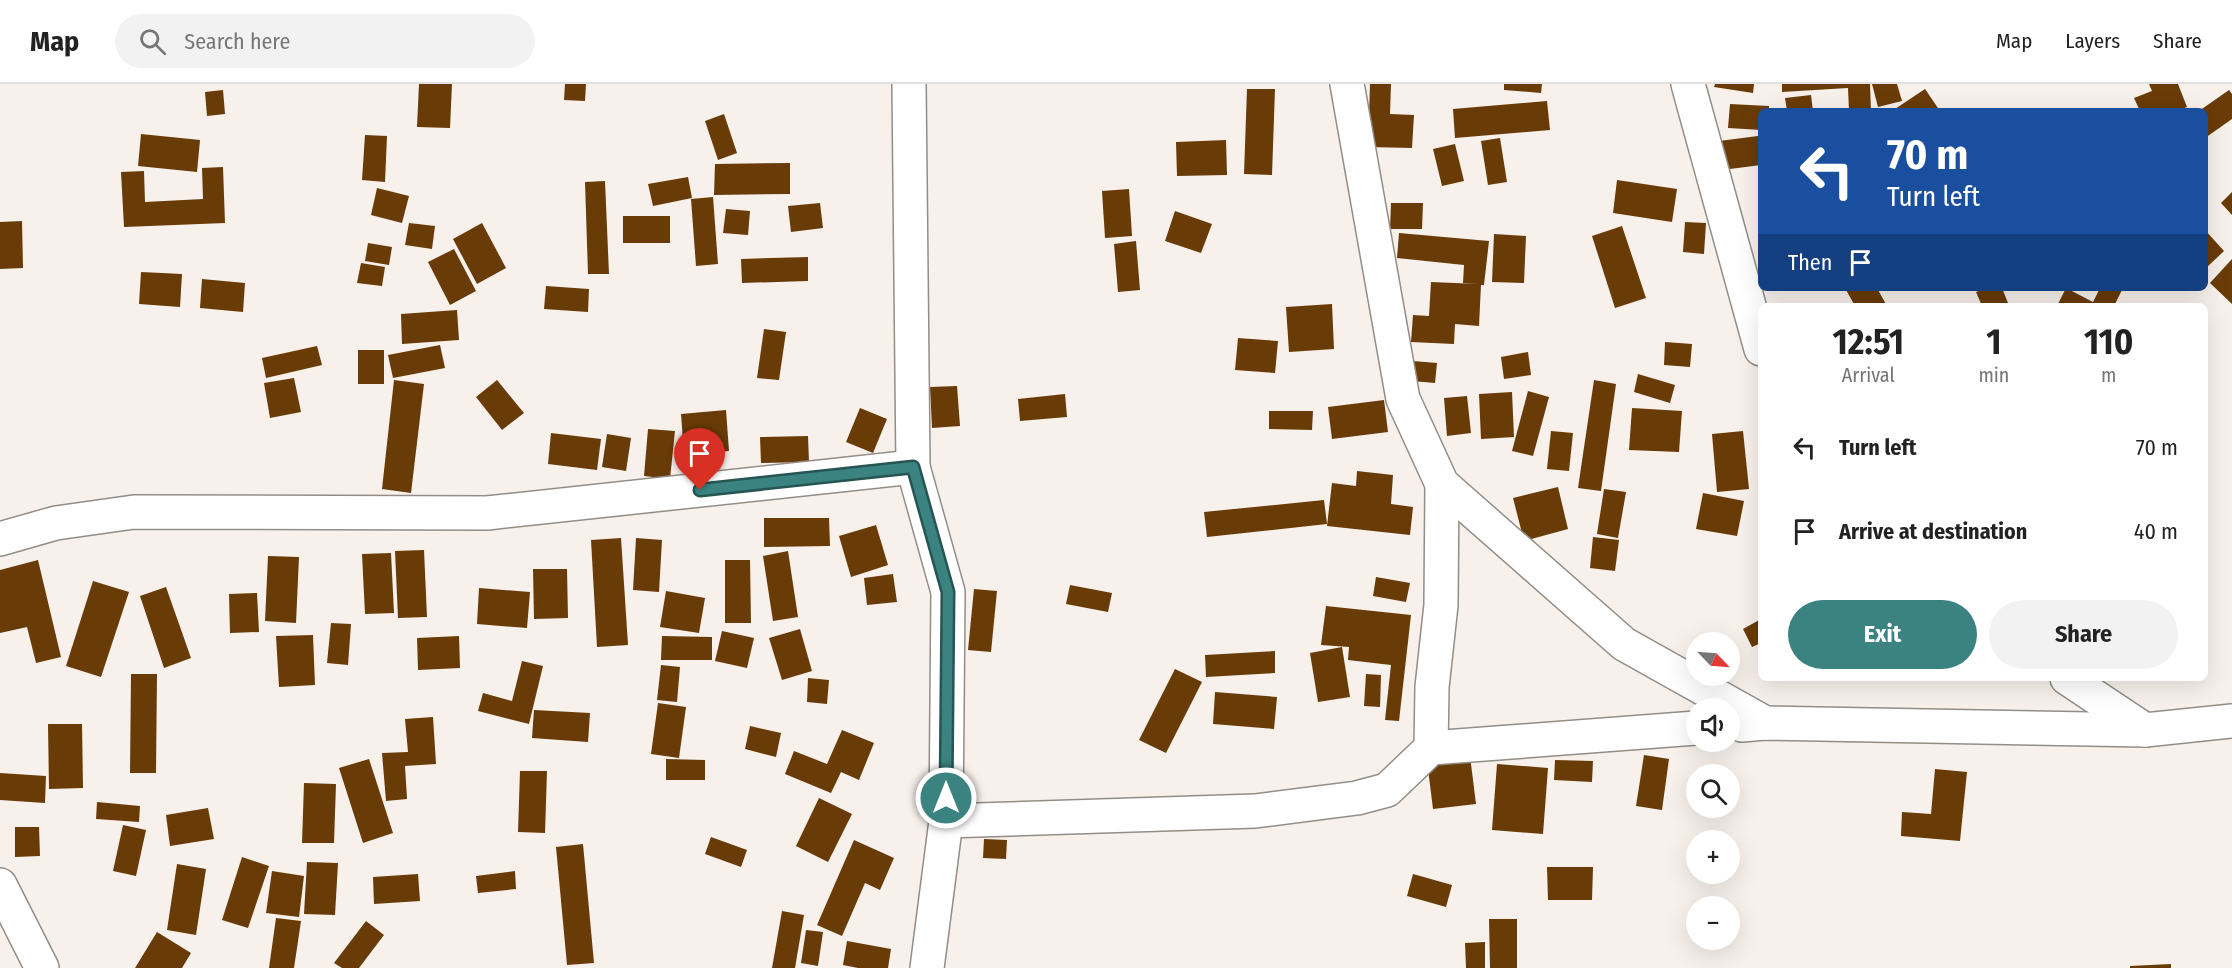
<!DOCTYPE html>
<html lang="en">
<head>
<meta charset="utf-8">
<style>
	body { margin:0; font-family:"Fira Sans Condensed",sans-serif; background:#f2f2f2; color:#222; height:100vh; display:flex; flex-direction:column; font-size:22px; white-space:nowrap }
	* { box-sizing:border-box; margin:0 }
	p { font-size:20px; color:#767676 }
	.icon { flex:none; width:33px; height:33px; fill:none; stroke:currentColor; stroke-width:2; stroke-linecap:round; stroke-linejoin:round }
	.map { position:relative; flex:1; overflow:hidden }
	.sheet { position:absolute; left:1758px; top:219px; width:450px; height:378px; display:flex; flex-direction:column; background:#fff; border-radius:9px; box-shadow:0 6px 24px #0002 }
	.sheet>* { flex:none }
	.banner { position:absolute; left:1758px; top:24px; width:450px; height:183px; border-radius:9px; box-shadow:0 6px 24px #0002; background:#1a4fa0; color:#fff; overflow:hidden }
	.needle { width:39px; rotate:115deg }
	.buttons { position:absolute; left:1686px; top:548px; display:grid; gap:12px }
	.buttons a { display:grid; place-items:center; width:54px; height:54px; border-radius:50%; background:#fff; box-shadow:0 6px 24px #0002; font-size:30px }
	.pin { position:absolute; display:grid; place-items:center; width:51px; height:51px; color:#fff; margin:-62px -26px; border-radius:50% 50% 50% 0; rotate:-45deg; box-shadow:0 0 6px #0007 }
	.pin .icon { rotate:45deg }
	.me { position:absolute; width:66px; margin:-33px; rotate:0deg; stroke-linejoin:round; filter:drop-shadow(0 0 4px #0008) }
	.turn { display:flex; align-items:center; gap:21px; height:126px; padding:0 30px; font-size:27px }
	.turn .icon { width:78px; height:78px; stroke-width:2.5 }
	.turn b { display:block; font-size:42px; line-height:51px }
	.then { display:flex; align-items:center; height:57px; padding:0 30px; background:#0003; gap:12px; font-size:22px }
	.eta { display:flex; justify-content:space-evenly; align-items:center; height:102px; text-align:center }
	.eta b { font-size:36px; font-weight:700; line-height:42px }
	.cta { display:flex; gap:12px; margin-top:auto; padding:12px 30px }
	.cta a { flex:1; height:69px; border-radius:36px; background:#3b8381; color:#fff; font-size:24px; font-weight:700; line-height:69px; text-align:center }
	.cta a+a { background:#f2f2f2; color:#222 }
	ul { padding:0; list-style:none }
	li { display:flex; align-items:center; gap:18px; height:84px; padding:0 30px }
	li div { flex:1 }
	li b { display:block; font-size:22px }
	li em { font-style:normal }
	header { display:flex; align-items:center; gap:36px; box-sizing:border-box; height:84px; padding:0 30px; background:#fff; border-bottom:2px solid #e0e0e0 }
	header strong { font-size:28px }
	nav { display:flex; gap:33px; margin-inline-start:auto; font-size:21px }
	.search { width:420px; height:54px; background:#f2f2f2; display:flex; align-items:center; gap:15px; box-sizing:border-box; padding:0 21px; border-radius:33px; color:#767676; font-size:22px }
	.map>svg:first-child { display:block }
	.building { fill:#693b07 }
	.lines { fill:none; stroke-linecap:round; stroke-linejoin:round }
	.minor-casing { stroke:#938d88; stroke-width:36 }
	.minor { stroke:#fff; stroke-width:33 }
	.route-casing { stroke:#265554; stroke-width:15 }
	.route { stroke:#3b8381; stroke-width:10 }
</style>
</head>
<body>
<header>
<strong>Map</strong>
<div class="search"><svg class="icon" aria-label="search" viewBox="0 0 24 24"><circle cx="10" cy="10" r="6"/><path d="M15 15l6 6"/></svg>Search here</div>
<nav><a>Map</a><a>Layers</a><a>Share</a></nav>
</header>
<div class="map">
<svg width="2232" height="884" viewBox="0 0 2232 884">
	<rect width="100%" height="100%" fill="#f7f0eb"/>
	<g class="building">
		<polygon points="419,0 452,0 450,44 417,43"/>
		<polygon points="565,0 586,0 585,17 564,16"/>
		<polygon points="1370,0 1391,0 1390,30 1414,31 1412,64 1368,63"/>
		<polygon points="1504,0 1542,0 1541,9 1504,6"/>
		<polygon points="1715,0 1754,0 1753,9 1714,3"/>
		<polygon points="1782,0 1870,0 1871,27 1849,27 1848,4 1782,8"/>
		<polygon points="1872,0 1897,0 1902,17 1878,23"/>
		<polygon points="2149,0 2178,0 2187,23 2177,27 2140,27 2134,14 2152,7"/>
		<polygon points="1247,5 1275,5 1272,91 1244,90"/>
		<polygon points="1925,5 1940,27 1892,27"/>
		<polygon points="223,6 225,30 207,32 205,8"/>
		<polygon points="2229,6 2232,10 2232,35 2205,54 2205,27 2199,27"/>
		<polygon points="1811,11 1813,27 1787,27 1785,14"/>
		<polygon points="1547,17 1550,46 1455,54 1453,25"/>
		<polygon points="1730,20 1769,22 1769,27 1761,27 1761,46 1728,44"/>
		<polygon points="724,30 737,69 718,76 705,37"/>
		<polygon points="141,50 200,56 197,88 138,82"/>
		<polygon points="365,51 387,52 385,98 362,96"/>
		<polygon points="1758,52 1761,81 1722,86 1719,57"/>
		<polygon points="1500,54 1507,98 1488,101 1481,57"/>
		<polygon points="1226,56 1227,91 1177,92 1176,58"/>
		<polygon points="1455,60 1464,97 1442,102 1433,65"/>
		<polygon points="790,79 790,110 714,111 715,80"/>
		<polygon points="223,83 225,139 124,143 121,88 144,87 145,118 203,115 202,84"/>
		<polygon points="688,93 692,114 653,122 648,100"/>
		<polygon points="1617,96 1677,105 1672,138 1613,129"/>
		<polygon points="605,97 609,190 588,190 585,98"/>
		<polygon points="377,104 409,112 402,139 371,131"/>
		<polygon points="1129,105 1132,152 1105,154 1102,107"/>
		<polygon points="2232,108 2232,131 2221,119"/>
		<polygon points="713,113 718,180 696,182 691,115"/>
		<polygon points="820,119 823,144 791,148 788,122"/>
		<polygon points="1391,119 1423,119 1422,145 1390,145"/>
		<polygon points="726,125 750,127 748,151 723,149"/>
		<polygon points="1175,127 1212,140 1201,169 1165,157"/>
		<rect x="623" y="132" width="47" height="27"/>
		<polygon points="22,137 23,184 0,185 0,138"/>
		<polygon points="1685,138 1706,139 1704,170 1683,168"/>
		<polygon points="409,139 435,142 432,165 405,161"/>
		<polygon points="482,139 506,184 477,200 453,155"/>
		<polygon points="1622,142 1646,214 1615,224 1592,152"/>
		<polygon points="2205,146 2224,167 2205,185"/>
		<polygon points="1399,149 1489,157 1484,201 1481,201 1479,242 1455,240 1454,260 1411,258 1413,231 1429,232 1431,198 1478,200 1463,199 1464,181 1397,174"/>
		<polygon points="1494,150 1526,152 1524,199 1492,198"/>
		<polygon points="1136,157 1140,206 1118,208 1114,160"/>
		<polygon points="368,159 392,163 389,181 365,177"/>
		<polygon points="454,165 476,207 450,221 428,178"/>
		<polygon points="808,173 808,197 742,199 741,175"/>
		<polygon points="2232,175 2232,220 2210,199"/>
		<polygon points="361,179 385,183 382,202 357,199"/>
		<polygon points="141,188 182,190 180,223 139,220"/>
		<polygon points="202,195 245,199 243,228 200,224"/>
		<polygon points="546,202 589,205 588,228 544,225"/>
		<polygon points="1845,204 1877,204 1887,222 1855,222"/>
		<polygon points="1987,204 2002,204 2008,219 2001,222 1982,222 1976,208"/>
		<polygon points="2066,204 2093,218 2100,204 2123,204 2114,222 2057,222"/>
		<polygon points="1332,220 1334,265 1289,268 1286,223"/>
		<polygon points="457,226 459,256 402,260 401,230"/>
		<polygon points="764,245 786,248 779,296 757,294"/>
		<polygon points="1238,254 1278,257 1275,289 1235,286"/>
		<polygon points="1665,258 1692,260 1690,283 1664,281"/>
		<polygon points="440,261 445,284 393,294 388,271"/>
		<polygon points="317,262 322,281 266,294 262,274"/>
		<rect x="358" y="266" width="26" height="34"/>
		<polygon points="1528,268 1531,291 1504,295 1501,273"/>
		<polygon points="1413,277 1437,279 1435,299 1412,297"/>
		<polygon points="1638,290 1675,301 1670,319 1634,308"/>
		<polygon points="294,294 301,328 270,334 264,299"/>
		<polygon points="394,296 424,300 411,409 382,405"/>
		<polygon points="497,296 524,329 502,346 476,313"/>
		<polygon points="1594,296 1616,300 1601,407 1578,404"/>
		<polygon points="957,302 960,342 932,344 930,303"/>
		<polygon points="1528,307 1549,313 1533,372 1512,367"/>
		<polygon points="1512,308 1514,353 1481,355 1479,310"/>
		<polygon points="1065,310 1067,333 1020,337 1018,315"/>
		<polygon points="1467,312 1471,349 1447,352 1444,314"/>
		<polygon points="1384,316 1388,348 1332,355 1328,323"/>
		<polygon points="860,324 887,335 873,369 846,358"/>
		<polygon points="1632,324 1682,327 1679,368 1629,366"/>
		<polygon points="726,326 729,367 684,371 681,330"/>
		<polygon points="1269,327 1313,327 1312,346 1269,345"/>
		<polygon points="648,345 675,347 670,395 644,392"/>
		<polygon points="1551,347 1573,349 1569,387 1547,385"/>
		<polygon points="1743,347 1749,405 1717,408 1712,350"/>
		<polygon points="551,349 601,355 597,386 548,380"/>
		<polygon points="607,350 631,354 626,387 602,383"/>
		<polygon points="808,352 809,378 761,379 760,353"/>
		<polygon points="1357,387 1393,391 1391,420 1413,423 1410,451 1327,442 1332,399 1356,402"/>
		<polygon points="1558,403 1568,445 1524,457 1513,414"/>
		<polygon points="1604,405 1626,408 1618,454 1597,450"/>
		<polygon points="1703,409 1744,417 1737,452 1696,445"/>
		<polygon points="1324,416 1327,440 1207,453 1204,428"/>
		<polygon points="764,434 829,434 830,462 764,463"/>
		<polygon points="876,441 888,481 851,493 839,452"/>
		<polygon points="1593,453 1619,456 1615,487 1590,484"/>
		<polygon points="621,454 628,561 597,563 591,456"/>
		<polygon points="636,454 662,456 659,508 633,506"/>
		<polygon points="424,466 427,533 398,534 395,467"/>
		<polygon points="788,467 798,533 773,537 763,472"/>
		<polygon points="391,469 394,529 365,530 362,470"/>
		<polygon points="268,472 299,473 296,539 265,537"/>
		<polygon points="38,476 61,573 36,579 27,543 0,549 0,486"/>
		<polygon points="725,476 750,476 751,539 725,539"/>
		<polygon points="533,485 567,485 568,534 534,535"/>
		<polygon points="893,490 897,518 867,521 864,494"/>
		<polygon points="1376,493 1410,499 1406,518 1373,512"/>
		<polygon points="93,497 129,508 101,593 66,582"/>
		<polygon points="1070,501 1112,509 1108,528 1066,520"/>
		<polygon points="166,503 191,574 164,584 140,512"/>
		<polygon points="479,504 530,508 527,544 477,540"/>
		<polygon points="974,505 997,507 991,568 968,566"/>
		<polygon points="666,507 705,514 699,549 660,543"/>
		<polygon points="257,509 259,548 230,549 229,510"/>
		<polygon points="1326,522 1411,531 1399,637 1385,636 1391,581 1348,576 1349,563 1321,561"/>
		<polygon points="1761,535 1761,559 1752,563 1743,545"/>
		<polygon points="331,539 351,540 348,581 327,579"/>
		<polygon points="800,545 812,587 782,596 769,554"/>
		<polygon points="722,547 754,554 747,584 715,577"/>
		<polygon points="313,551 315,601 279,603 276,552"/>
		<polygon points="459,552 460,584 418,586 417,554"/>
		<polygon points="662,552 712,553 712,576 661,576"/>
		<polygon points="1342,563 1350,613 1318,618 1310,569"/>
		<polygon points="1275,567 1275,589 1206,593 1205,571"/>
		<polygon points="522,577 543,582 529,640 478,627 483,609 512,617"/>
		<polygon points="661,581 680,583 677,618 657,616"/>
		<polygon points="1175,585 1202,598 1166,669 1139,656"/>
		<polygon points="131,590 157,590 156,689 130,689"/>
		<polygon points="1366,590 1381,591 1380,623 1364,622"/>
		<polygon points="808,594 829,596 827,620 807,618"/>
		<polygon points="1215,608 1277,613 1274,645 1213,640"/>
		<polygon points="658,619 686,623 679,674 651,670"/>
		<polygon points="534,626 590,629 588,658 532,654"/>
		<polygon points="433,633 436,680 405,682 407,715 386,717 382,669 408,668 405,635"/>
		<polygon points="48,640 82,640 83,704 49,705"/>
		<polygon points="750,642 781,649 776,673 745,665"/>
		<polygon points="842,646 874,659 859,696 841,688 831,709 785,690 794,667 827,680"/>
		<polygon points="1644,671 1669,675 1662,726 1636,722"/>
		<polygon points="1470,672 1476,720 1433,725 1427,677"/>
		<polygon points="369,675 393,749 363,759 339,684"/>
		<polygon points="666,675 705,676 705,696 666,696"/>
		<polygon points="1555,676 1593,677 1592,698 1554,696"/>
		<polygon points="1497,680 1548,684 1543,750 1492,746"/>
		<polygon points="1935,685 1967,688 1960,757 1901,752 1902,728 1931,730"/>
		<polygon points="520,687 547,687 545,749 518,748"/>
		<polygon points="0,689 46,692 45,719 0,716"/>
		<polygon points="304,699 336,700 334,759 302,759"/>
		<polygon points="819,714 852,730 828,778 796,762"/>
		<polygon points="97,718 140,722 139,738 96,735"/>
		<polygon points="208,724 214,755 170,762 166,731"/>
		<polygon points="123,741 146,746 136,792 113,787"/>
		<polygon points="15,743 39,743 40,772 15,773"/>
		<polygon points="711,753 747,766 741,783 705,770"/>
		<polygon points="984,755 1007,756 1006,775 983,774"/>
		<polygon points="854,756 894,774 880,806 865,799 842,852 817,841"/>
		<polygon points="583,760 594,879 567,881 556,763"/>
		<polygon points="242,773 269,782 248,844 222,836"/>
		<polygon points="307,778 338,779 335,831 304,830"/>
		<polygon points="177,780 206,785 196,851 167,846"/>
		<polygon points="1547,783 1593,783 1592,816 1548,816"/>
		<polygon points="272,787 304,792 299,833 266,829"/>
		<polygon points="515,787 516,805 478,809 476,792"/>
		<polygon points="418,790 420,817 374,820 373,793"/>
		<polygon points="1413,790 1452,801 1446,823 1407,812"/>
		<polygon points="782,827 804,831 795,884 772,884"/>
		<polygon points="276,834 301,837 294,884 269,884"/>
		<polygon points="1489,835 1517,835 1517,884 1490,884"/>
		<polygon points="366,837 384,851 359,884 342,884 334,879"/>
		<polygon points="806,846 823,848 818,882 801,879"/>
		<polygon points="157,848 191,869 182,884 135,884"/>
		<polygon points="847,857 891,865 888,884 858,884 843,881"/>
		<polygon points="1485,858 1485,884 1466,884 1465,859"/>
		<polygon points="2171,880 2171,884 2130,884 2130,882"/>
	</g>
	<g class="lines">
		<g class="minor-casing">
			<g id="minor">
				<polyline points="909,0 913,383 948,508 946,737 927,884"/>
				<polyline points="1347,0 1403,315 1442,400 1624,560 1765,639"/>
				<polyline points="1688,0 1761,265"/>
				<polyline points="0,455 56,439 134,428 487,429 913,383"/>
				<polyline points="2067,594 2145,646"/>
				<polyline points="1742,641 1765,639 2145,646 2232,637"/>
				<polyline points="1431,664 1432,603 1441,521 1442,400"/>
				<polyline points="946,737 1255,727 1357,714 1387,706 1431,664 1696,644"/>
				<polyline points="0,801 42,884"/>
			</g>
		</g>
		<use href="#minor" class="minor"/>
	</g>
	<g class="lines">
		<g class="route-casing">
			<polyline id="route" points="700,406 913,383 948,508 946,714"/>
		</g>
		<use href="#route" class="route"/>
	</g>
</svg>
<div class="buttons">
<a><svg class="needle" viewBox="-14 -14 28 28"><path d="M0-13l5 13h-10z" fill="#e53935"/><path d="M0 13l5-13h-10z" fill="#767676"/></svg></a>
<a><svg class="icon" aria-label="sound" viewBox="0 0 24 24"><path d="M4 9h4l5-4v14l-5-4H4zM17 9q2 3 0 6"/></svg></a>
<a><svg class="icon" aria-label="search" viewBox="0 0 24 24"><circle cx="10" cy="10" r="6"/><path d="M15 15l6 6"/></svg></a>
<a>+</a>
<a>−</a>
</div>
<div class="pin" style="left:700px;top:406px;background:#d93025"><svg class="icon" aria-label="arrive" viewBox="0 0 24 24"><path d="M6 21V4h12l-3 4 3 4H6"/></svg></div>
<svg class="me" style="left:946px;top:714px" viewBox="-20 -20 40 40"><circle r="17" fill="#3b8381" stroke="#fff" stroke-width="3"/><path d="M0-11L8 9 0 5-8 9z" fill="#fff"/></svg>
<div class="banner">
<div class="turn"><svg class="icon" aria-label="left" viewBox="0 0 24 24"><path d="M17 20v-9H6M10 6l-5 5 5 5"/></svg><div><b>70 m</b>Turn left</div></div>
<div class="then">Then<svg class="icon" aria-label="arrive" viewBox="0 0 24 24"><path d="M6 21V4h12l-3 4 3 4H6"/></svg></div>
</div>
<section class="sheet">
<div class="eta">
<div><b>12:51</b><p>Arrival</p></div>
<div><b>1</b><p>min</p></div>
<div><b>110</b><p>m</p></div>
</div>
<ul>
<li><svg class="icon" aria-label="left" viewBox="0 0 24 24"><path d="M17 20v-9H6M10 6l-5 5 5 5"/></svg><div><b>Turn left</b></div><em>70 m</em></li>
<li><svg class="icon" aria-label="arrive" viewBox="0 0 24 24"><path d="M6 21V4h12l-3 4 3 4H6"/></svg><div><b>Arrive at destination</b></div><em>40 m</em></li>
</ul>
<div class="cta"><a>Exit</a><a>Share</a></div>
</section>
</div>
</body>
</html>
